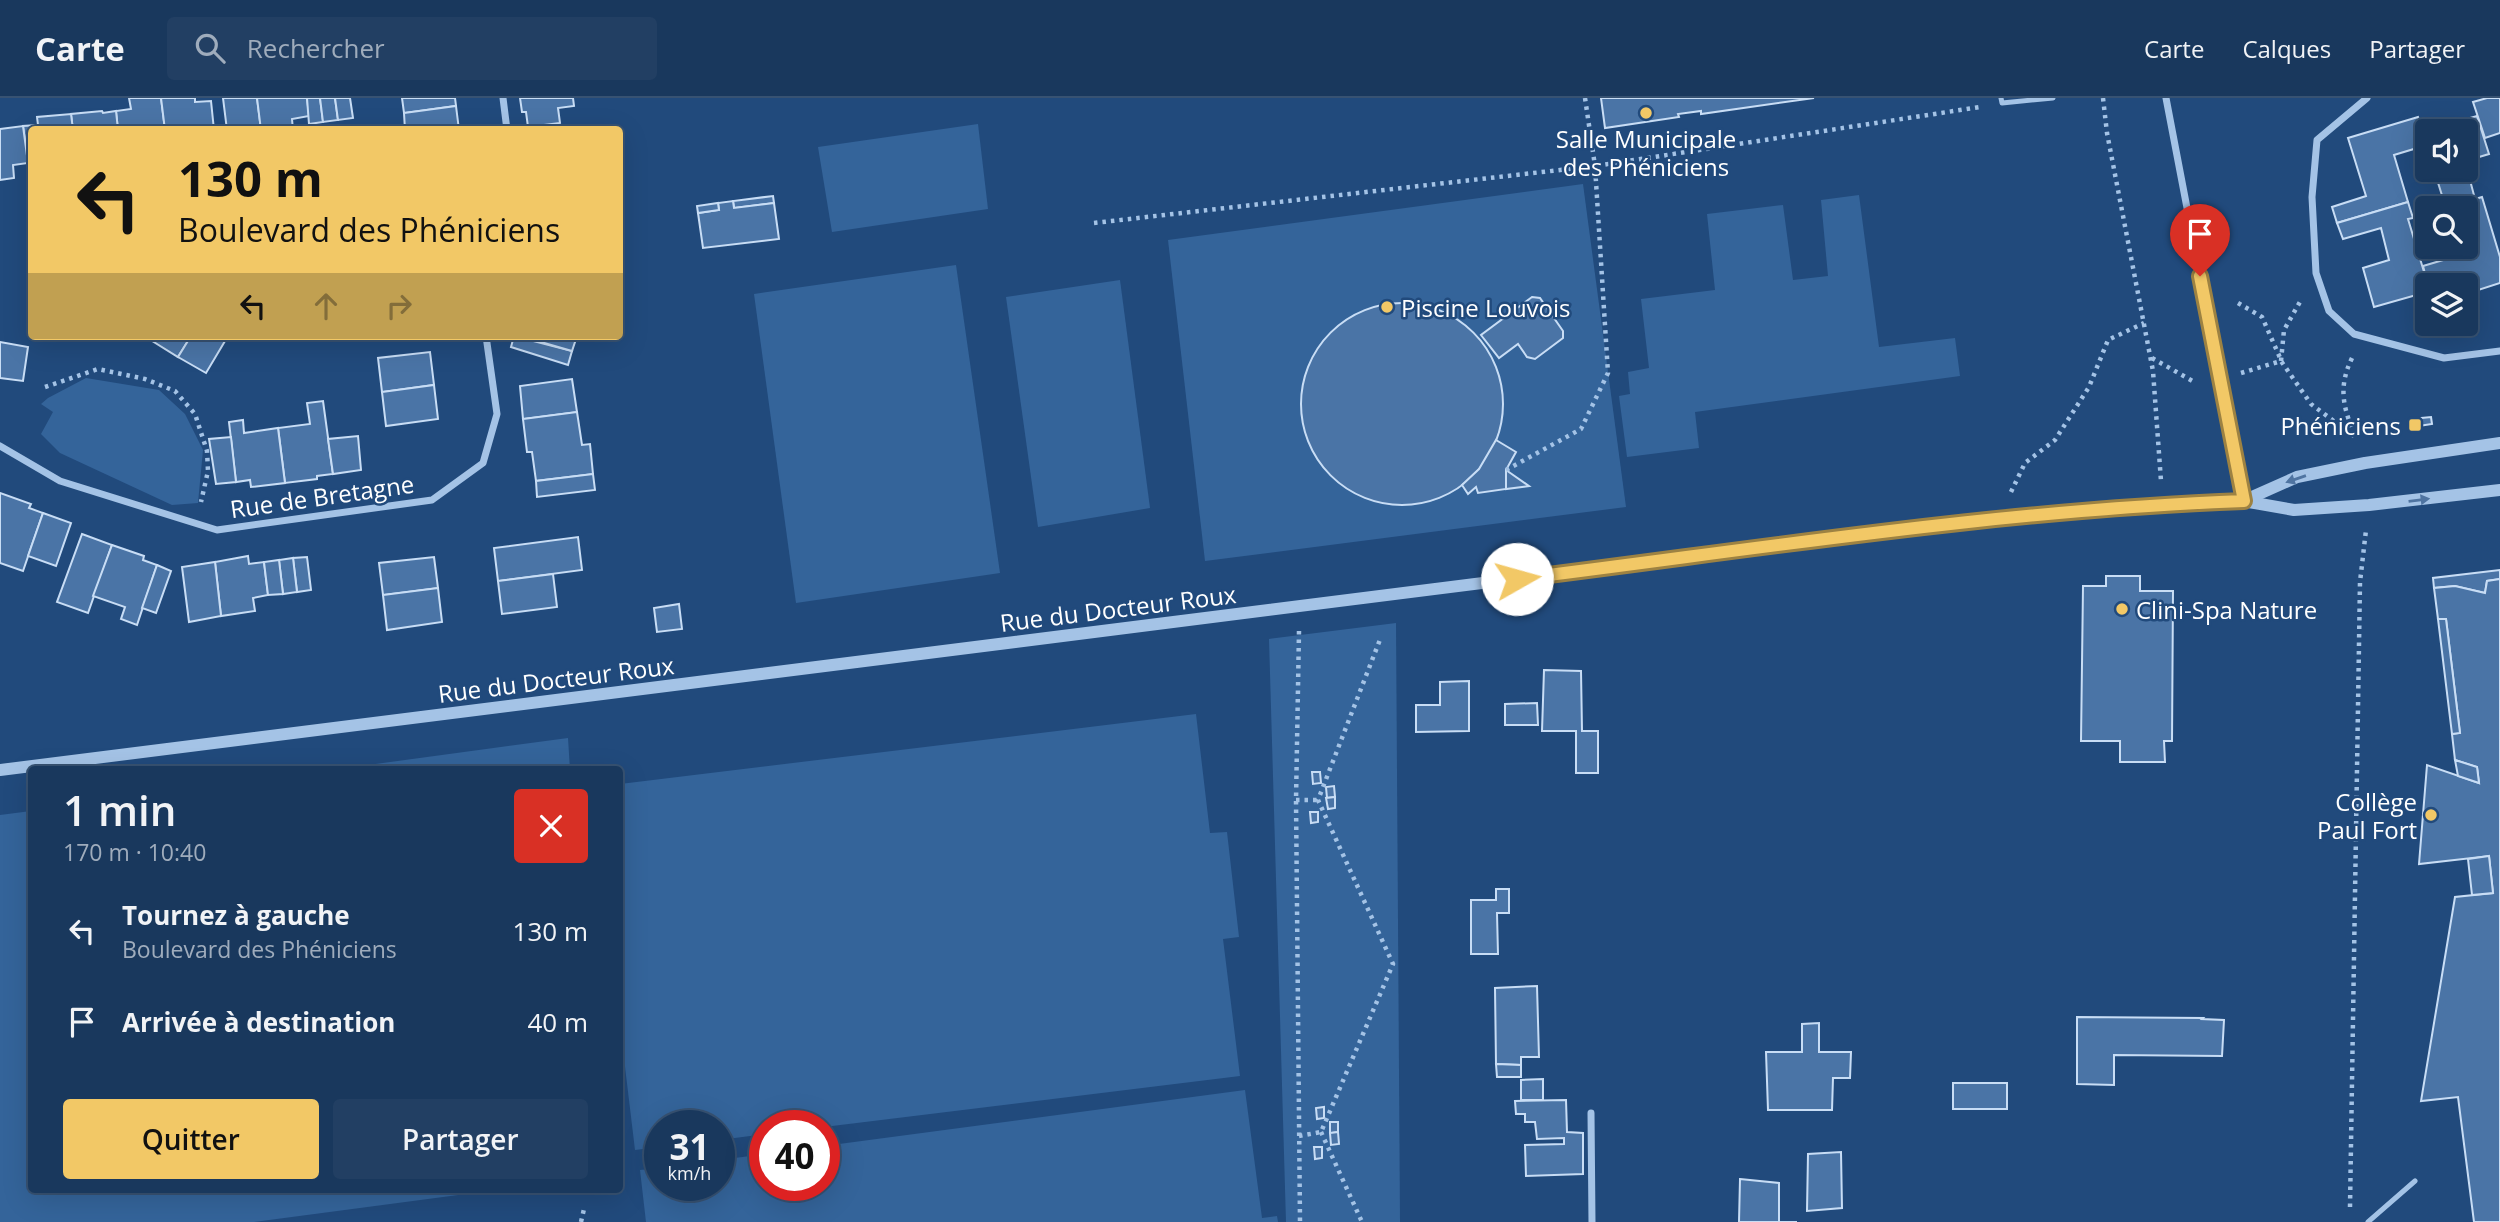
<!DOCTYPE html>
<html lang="fr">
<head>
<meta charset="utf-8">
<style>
	body { margin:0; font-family:"Open Sans",sans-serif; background:#223f63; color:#f1f3f6; height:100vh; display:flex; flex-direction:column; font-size:26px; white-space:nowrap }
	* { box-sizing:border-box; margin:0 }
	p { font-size:23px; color:#9facbc }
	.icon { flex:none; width:38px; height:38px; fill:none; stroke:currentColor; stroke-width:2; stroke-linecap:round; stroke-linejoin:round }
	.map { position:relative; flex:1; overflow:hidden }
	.sheet { position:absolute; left:28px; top:668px; width:595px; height:427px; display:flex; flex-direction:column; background:#19385d; border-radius:7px; box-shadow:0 7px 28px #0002,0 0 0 2px #375272 }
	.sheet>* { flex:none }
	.banner { position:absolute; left:28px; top:28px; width:595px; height:214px; border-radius:7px; box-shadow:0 7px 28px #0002,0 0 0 2px #375272; background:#f2c866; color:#111; overflow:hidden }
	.tools { position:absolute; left:2415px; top:21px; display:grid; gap:14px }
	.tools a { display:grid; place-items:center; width:63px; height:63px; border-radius:7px; background:#19385d; box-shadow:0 7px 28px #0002,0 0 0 2px #375272; font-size:35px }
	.speed { position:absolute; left:644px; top:1012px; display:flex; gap:14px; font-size:35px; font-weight:700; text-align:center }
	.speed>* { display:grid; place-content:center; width:91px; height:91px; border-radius:50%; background:#19385d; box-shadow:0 7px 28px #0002,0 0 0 2px #375272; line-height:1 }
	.speed small { font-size:18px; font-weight:400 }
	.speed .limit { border:10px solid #d22; background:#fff; color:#111 }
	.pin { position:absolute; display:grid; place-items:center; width:60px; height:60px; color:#fff; margin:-72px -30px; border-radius:50% 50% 50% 0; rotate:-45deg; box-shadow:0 0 7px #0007 }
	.pin .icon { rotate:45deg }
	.me { position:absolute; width:77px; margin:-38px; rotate:83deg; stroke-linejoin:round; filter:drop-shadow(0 0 5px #0008) }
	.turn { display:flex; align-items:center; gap:24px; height:147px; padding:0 35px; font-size:32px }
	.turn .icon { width:91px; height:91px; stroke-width:2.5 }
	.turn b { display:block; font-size:49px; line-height:60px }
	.lanes { display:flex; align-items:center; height:66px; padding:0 35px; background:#0003; justify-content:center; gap:35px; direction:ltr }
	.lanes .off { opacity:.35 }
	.round { display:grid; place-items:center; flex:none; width:74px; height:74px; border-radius:7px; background:#223f63 }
	.headline { display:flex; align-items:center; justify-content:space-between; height:119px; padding:0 35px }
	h1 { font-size:42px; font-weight:600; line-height:52px }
	.cta { display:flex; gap:14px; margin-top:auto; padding:14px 35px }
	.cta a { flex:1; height:80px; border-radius:7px; background:#f2c866; color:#111; font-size:28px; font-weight:600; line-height:80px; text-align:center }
	.cta a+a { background:#223f63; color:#f1f3f6 }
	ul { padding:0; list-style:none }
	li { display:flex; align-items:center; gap:21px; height:91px; padding:0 35px }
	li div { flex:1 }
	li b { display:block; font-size:26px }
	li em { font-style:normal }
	header { display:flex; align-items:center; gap:42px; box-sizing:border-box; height:98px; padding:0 35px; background:#19385d; border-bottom:2px solid #375272 }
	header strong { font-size:33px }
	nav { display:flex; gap:38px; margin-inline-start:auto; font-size:24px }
	.search { width:490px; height:63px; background:#223f63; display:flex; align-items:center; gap:18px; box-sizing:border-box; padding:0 24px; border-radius:7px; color:#9facbc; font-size:26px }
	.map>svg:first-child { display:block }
	.green { fill:#34649a }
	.building { fill:#4a74a6; stroke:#c8ddf5; stroke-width:2 }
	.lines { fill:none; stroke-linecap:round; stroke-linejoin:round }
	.path { stroke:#a4c3e6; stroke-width:4.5; stroke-dasharray:3.5 5; stroke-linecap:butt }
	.service { stroke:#a4c3e6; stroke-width:5 }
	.minor { stroke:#a4c3e6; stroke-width:7 }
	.tertiary { stroke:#a4c3e6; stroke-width:12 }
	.oneway { fill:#4f74a1 }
	.route-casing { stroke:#9d8242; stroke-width:18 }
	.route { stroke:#f2c866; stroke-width:12 }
	.poi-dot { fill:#f2c866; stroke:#214a7c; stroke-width:2.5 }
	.labels { text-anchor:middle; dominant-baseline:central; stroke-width:5; stroke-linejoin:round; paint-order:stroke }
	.poi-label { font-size:24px; fill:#fff; stroke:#214a7c; text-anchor:start }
	.street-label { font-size:24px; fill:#fff; stroke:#214a7c }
</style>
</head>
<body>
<header>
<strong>Carte</strong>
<div class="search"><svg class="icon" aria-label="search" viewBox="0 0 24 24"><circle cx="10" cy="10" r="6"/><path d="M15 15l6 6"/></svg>Rechercher</div>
<nav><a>Carte</a><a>Calques</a><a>Partager</a></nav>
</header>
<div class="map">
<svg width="2500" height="1124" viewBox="0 0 2500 1124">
	<rect width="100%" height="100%" fill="#214a7c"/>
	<g class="green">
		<polygon points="978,26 988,111 832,134 818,49"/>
		<polygon points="1583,86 1626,409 1205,463 1168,142"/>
		<polygon points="1859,97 1879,249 1955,240 1960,278 1695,314 1699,350 1627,359 1619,298 1630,296 1628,274 1649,270 1641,201 1715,192 1707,116 1783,107 1793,182 1828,178 1821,102"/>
		<polygon points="956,167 1000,475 796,505 754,196"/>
		<polygon points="1120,182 1150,410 1038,429 1006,199"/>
		<polygon points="86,280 159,292 185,316 203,352 198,405 172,407 60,355 41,336 53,314 41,306 48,300"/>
		<polygon points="1396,525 1400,1124 1286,1124 1269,541"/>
		<polygon points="1196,616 1210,735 1227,734 1239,839 1223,841 1240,978 824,1029 824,1027 765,1027 765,1036 719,1042 719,1027 660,1027 660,1049 635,1052 620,927 620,686"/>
		<polygon points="568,640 570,672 331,672"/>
		<polygon points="31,713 32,1092 496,1092 254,1124 0,1124 0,717"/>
		<polygon points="1245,992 1262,1120 1277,1118 1278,1124 646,1124 640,1072 660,1070 660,1087 719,1087 719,1062 765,1056 765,1087 824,1087 824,1048"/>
	</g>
	<g class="building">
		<polygon points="129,0 161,0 165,32 118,32 116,13 131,11"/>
		<polygon points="161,0 195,0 195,4 211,3 214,32 165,32"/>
		<polygon points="223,0 257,0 261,32 227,32"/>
		<polygon points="257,0 307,0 309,18 292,21 293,32 261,32"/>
		<polygon points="307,0 320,0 323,24 309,26"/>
		<polygon points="320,0 335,0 338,22 323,24"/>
		<polygon points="335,0 350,0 353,20 338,22"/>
		<polygon points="402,0 455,0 456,8 404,15"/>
		<polygon points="520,0 573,0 574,8 558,10 560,25 528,29 526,14 522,14"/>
		<polygon points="1601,0 1814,0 1701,16 1701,13 1678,16 1679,19 1605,30"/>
		<polygon points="2487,0 2500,0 2500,35 2485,40 2473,4"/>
		<polygon points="456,8 459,32 405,32 404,15"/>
		<polygon points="102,13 103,15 116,13 118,32 73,32 71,16"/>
		<polygon points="71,16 73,32 32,32 32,65 28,65 23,28 38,27 37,19"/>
		<polygon points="2477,18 2489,56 2466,63 2466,33 2427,33 2427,49 2422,34"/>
		<polygon points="2418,19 2427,47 2394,57 2408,104 2337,125 2332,109 2366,98 2348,40"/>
		<polygon points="23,28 28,65 13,67 14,80 0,82 0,31"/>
		<polygon points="2466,67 2475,101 2446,110 2434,72 2466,72"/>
		<polygon points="773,98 774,105 734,110 733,103"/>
		<polygon points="2482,99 2500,159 2500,185 2466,196 2466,187 2428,187 2423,168 2467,155 2466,110 2454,110 2454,107"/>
		<polygon points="733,103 734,110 774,105 779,141 703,150 698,115 719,112 718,105"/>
		<polygon points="2408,104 2413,120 2408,121 2428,187 2427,194 2374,209 2363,170 2389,162 2381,130 2343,141 2337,125"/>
		<polygon points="718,105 719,112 698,115 697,108"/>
		<polygon points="1532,199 1540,200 1563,233 1563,240 1535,261 1527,259 1518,246 1499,260 1481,237"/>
		<circle cx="1402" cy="306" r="101"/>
		<polygon points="151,238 191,238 178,259 149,241"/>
		<polygon points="191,238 228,238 206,275 178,259"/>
		<polygon points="514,238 572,253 568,267 511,249"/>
		<polygon points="520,238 577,238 572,253"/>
		<polygon points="0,244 28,249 23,283 0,280"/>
		<polygon points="430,254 434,287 382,294 378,260"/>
		<polygon points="572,281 577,314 523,321 520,288"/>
		<polygon points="434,287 438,321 386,328 382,294"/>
		<polygon points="323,303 333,376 317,378 317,381 285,385 278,330 310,326 307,305"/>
		<polygon points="577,314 582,347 590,346 593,376 536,383 532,354 527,354 523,321"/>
		<polygon points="2431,319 2432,326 2412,329 2411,321"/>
		<polygon points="243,322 244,335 278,330 285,385 251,389 250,382 236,384 229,324"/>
		<polygon points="358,338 361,372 333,376 328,341"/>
		<polygon points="231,339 236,384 216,386 209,341"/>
		<polygon points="1496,342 1516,354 1506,372 1506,391 1478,395 1476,389 1468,396 1462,387 1479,371"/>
		<polygon points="1506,372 1529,388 1506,391"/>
		<polygon points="593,376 595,392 537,399 536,383"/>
		<polygon points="0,395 31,406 29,410 43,415 23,473 0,465"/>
		<polygon points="43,415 71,425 56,468 28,458"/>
		<polygon points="82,436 112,447 88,515 57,504"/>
		<polygon points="578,439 582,472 498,483 494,450"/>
		<polygon points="112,447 144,458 143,462 157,467 137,527 121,521 125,509 93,498"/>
		<polygon points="248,458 249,466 264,464 268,497 253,500 255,513 221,518 215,464"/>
		<polygon points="307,459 311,492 297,494 293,460"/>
		<polygon points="434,459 438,490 383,497 379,465"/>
		<polygon points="293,460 297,494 283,496 279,462"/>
		<polygon points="279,462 283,496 268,497 264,464"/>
		<polygon points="215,464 221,518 189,524 182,469"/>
		<polygon points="157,467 171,473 156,515 142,510"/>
		<polygon points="2500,472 2500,481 2487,483 2485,495 2455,488 2434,490 2433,480"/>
		<polygon points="553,476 557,509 502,516 498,483"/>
		<polygon points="2106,478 2140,478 2140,493 2173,493 2172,643 2164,643 2165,664 2120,664 2120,643 2081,643 2083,488 2106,488"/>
		<polygon points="2500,481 2500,1124 2474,1124 2458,999 2421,1003 2455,799 2493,795 2489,758 2419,766 2427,667 2479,685 2477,669 2455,662 2452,636 2460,635 2446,521 2438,521 2434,490 2455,488 2485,495 2487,483"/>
		<polygon points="438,490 442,524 387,532 383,497"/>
		<polygon points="679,506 682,531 657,534 654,510"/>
		<polygon points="2438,521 2446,521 2460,635 2452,636"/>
		<polygon points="1544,572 1581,573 1582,633 1598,633 1598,675 1576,675 1576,633 1542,633"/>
		<polygon points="1469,583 1469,633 1416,634 1416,607 1440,607 1440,584"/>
		<polygon points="1537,605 1538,627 1505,627 1505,606"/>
		<polygon points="2455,662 2477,669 2479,685 2458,678"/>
		<polygon points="1312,674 1320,674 1321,685 1313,686"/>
		<polygon points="1334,688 1335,699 1327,700 1326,689"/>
		<polygon points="1335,699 1335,710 1328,711 1326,700"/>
		<polygon points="1310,714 1318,714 1318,724 1311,725"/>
		<polygon points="2489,758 2493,795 2472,797 2468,761"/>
		<polygon points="1496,791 1509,791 1509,815 1497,815 1498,856 1471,856 1471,802 1496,802"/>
		<polygon points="1537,888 1539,959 1521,959 1521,967 1496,966 1495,890"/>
		<polygon points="2077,919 2203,920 2202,921 2224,922 2222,958 2114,957 2114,987 2077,986"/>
		<polygon points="1819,925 1819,954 1851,954 1850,980 1833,980 1832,1012 1768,1012 1766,954 1802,954 1802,926"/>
		<polygon points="1496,966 1521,967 1521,979 1497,979"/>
		<polygon points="1543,981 1543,1002 1521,1002 1521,982"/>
		<rect x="1953" y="985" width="54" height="26"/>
		<polygon points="1566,1002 1567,1034 1583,1035 1583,1076 1526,1078 1525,1047 1564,1046 1564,1040 1537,1041 1535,1024 1525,1024 1525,1016 1516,1016 1515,1003"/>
		<polygon points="1324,1009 1324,1020 1317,1021 1316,1010"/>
		<polygon points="1330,1024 1338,1024 1338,1034 1330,1035"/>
		<polygon points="1338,1034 1339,1046 1331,1047 1330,1035"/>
		<polygon points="1314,1049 1322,1049 1322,1060 1315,1061"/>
		<polygon points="1841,1054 1842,1110 1807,1113 1808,1056"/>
		<polygon points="1740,1081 1779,1085 1779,1124 1797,1124 1739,1124"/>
	</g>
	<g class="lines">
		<g class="path">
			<polyline points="2103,0 2107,35 2153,273 2161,383"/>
			<polyline points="1094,125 1595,68 1585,0"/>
			<polyline points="2238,205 2262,219 2281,262"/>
			<polyline points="2152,260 2196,285"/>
			<path d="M2352,260C2337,291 2344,311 2356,341"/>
			<polyline points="2281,263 2284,232 2301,202"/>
			<polyline points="2241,275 2281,263 2311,306 2355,339"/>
			<polyline points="45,289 98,271 145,281 175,293 195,316 207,353 208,373 201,404"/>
			<polyline points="1506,372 1581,331 1608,275 1595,68 1980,9"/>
			<polyline points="2011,394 2025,365 2055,342 2089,289 2108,242 2144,225"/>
			<polyline points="1299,533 1296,702 1300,1124"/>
			<polyline points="1296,702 1318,702"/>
			<polyline points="1321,1034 1362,1124"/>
			<polyline points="1299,1038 1321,1034 1393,866 1318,702 1381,539"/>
			<polyline points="2350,1109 2360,484 2366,432"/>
			<polyline points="581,1124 584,1111"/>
		</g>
		<g class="service">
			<polyline points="2001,0 2002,5 2053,0"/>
			<polyline points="2368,1124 2415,1083"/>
		</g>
		<g class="minor">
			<polyline points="503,0 507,32"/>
			<polyline points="2166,0 2243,403"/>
			<polyline points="2367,0 2317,42 2312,99 2316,175 2329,213 2354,236 2444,260 2500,253"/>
			<polyline points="0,348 60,383 217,432 432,402 483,365 497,316 486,238"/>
			<polyline points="1591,1015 1592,1124"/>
		</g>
		<g class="tertiary">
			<polyline points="2243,403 2297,379 2365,365 2500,345"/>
			<polyline points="0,672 1998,420 2163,406 2243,403 2294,412 2369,407 2500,392"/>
		</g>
	</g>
	<defs><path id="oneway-solid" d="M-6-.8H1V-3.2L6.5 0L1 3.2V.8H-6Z" transform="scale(1.75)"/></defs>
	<g class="oneway">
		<use href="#oneway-solid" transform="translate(2296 381) rotate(161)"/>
		<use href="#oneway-solid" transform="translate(2419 402) rotate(-7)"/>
	</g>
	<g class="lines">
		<g class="route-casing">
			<path id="route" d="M1517,481C1759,451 2000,412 2244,403L2200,178"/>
		</g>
		<use href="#route" class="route"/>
	</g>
	<g class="poi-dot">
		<circle cx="1646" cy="15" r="7"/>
		<circle cx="1387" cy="209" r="7"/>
		<rect x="2408" y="320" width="14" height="14" rx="3.5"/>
		<circle cx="2122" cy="511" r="7"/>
		<circle cx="2431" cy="717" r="7"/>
	</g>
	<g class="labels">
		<g class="poi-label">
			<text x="1646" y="40" text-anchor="middle">Salle Municipale<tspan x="1646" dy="28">des Phéniciens</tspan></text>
			<text x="1401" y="209">Piscine Louvois</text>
			<text x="2401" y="327" text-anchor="end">Phéniciens</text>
			<text x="2136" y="511">Clini-Spa Nature</text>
			<text x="2417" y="703" text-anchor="end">Collège<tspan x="2417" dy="28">Paul Fort</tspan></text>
		</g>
		<g class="street-label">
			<text transform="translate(322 398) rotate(-8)">Rue de Bretagne</text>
			<text transform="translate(1118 510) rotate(-7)">Rue du Docteur Roux</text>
			<text transform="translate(556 581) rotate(-7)">Rue du Docteur Roux</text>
		</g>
	</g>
</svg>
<div class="tools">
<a><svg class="icon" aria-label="sound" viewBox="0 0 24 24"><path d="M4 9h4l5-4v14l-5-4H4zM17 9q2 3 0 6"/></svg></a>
<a><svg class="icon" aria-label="search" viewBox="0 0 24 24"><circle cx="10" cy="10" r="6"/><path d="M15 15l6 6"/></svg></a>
<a><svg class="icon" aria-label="layers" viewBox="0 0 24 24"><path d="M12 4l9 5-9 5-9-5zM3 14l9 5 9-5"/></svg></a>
</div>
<div class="speed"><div>31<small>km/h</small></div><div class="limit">40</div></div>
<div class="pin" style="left:2200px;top:178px;background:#d93025"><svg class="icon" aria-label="arrive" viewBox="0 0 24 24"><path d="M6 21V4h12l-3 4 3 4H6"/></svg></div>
<svg class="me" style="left:1517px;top:481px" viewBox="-20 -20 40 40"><circle r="19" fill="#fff"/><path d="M0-13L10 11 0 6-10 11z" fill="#f2c866"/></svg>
<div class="banner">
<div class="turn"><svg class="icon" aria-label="left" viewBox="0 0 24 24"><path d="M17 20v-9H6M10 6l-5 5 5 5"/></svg><div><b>130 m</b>Boulevard des Phéniciens</div></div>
<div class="lanes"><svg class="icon" aria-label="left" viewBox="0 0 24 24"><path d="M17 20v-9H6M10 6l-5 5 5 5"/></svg><svg class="icon off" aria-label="ahead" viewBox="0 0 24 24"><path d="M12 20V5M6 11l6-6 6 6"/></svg><svg class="icon off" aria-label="right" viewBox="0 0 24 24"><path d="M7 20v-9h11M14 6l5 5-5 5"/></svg></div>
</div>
<section class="sheet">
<div class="headline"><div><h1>1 min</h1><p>170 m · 10:40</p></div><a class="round" style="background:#d93025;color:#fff"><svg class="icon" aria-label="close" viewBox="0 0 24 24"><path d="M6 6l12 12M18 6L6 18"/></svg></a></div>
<ul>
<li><svg class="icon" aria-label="left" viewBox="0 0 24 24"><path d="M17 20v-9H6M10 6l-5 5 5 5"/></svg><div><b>Tournez à gauche</b><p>Boulevard des Phéniciens</p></div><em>130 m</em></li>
<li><svg class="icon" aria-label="arrive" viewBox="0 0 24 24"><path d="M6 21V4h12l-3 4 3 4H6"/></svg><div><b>Arrivée à destination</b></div><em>40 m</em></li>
</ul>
<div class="cta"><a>Quitter</a><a>Partager</a></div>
</section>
</div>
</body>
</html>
